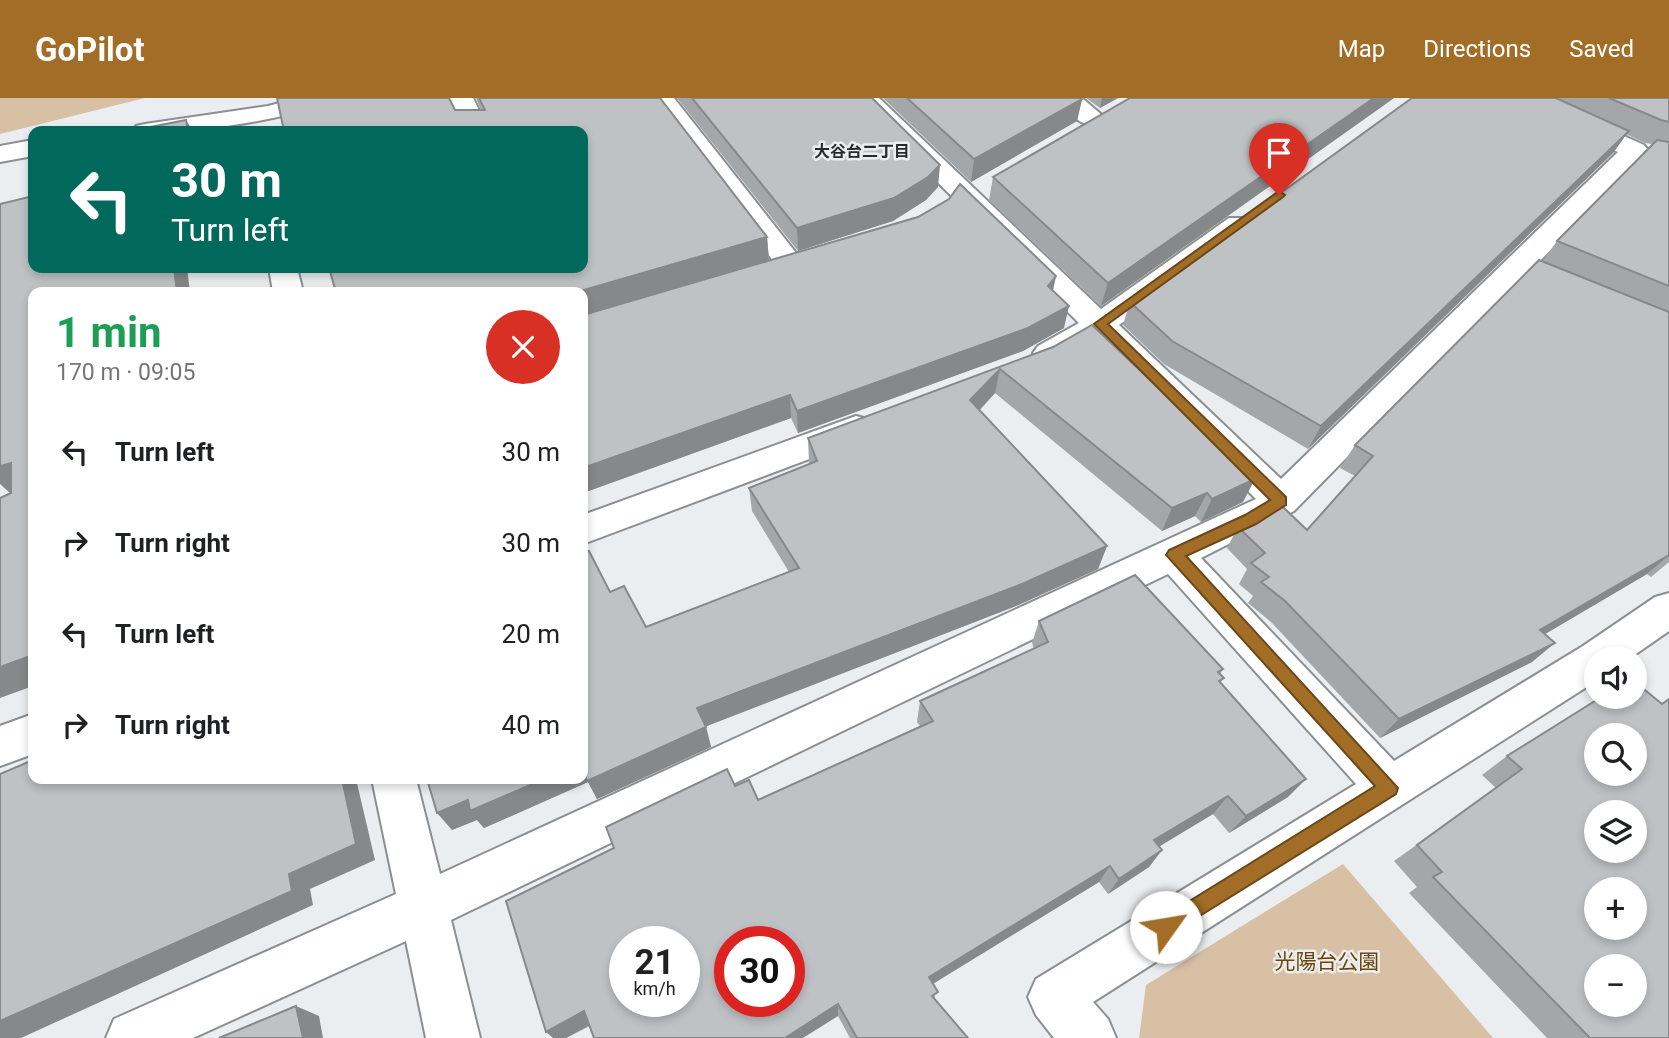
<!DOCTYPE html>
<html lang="en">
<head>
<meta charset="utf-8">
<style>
	body { margin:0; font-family:Roboto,"Noto Sans JP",sans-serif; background:#f2f2f2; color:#202124; height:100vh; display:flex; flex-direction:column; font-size:26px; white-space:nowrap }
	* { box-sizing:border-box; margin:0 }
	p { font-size:23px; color:#757577 }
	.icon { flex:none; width:38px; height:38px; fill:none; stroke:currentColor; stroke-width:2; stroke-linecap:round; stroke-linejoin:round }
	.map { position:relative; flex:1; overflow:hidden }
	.drawer { position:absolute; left:28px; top:189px; width:560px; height:497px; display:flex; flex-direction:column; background:#fff; border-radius:14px; box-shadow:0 4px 10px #0003 }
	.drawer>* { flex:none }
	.hud { position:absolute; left:28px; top:28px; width:560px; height:147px; border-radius:14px; box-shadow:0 4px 10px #0003; background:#00695c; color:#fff; overflow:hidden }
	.fabs { position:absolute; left:1584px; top:548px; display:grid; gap:14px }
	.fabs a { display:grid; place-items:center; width:63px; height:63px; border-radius:50%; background:#fff; box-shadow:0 4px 10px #0003; font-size:35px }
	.speed { position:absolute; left:609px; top:828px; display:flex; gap:14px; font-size:35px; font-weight:700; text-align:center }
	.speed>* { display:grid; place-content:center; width:91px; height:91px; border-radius:50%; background:#fff; box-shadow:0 4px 10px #0003; line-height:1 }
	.speed small { font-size:18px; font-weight:400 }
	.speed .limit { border:10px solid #d22; background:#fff; color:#111 }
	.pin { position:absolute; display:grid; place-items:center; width:60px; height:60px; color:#fff; margin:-72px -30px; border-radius:50% 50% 50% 0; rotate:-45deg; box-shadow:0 0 7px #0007 }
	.pin .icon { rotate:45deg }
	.me { position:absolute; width:77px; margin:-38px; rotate:58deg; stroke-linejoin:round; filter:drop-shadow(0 0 5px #0008) }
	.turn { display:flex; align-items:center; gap:24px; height:147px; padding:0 28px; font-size:32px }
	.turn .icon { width:91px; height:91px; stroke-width:2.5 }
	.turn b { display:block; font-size:49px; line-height:60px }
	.round { display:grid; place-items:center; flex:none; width:74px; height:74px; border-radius:37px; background:#f2f2f2 }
	.summary { display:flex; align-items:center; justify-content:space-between; height:119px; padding:0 28px }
	h1 { font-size:42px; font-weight:700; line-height:52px; color:#1e9e55 }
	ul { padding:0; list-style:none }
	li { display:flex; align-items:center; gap:21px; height:91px; padding:0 28px }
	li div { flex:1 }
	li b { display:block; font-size:26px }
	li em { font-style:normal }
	header { display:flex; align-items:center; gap:42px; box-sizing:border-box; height:98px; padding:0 35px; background:#a26d26; color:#fff }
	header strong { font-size:33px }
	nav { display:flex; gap:38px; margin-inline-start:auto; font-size:24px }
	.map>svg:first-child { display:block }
	.green { fill:#d8c0a5 }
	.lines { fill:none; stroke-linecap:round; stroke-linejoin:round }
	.street-casing { stroke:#8c8f91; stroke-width:4 }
	.street { fill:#fff; fill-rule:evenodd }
	.wall { fill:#a4a7a9 }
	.shaded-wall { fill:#86888a }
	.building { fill:#bfc2c5; stroke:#86888a; stroke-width:2; fill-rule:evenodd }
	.route { fill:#a26d26; stroke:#694719; stroke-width:2 }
	.labels { text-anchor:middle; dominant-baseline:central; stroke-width:5; stroke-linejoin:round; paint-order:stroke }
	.far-neighbourhood-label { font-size:16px; font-weight:bold; fill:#28292a; stroke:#ebeef0 }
	.near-park-label { font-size:21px; fill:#6f4607; stroke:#ebeef0 }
</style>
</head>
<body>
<header>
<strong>GoPilot</strong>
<nav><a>Map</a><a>Directions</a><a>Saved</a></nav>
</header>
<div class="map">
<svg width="1669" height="940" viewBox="0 0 1669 940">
	<rect width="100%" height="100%" fill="#ebeef0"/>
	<g class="green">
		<polygon points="0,0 145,0 0,36"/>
		<polygon points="1343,766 1493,940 1139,940 1146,887"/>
	</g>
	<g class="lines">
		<g class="street-casing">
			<g id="street">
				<path d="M299,0H339L335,5C268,23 202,36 133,33L136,28L145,26L268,8Z"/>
				<polygon points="449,0 473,0 489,33 465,33"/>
				<polygon points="650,0 674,0 800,160 804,166 800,172 790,175 780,172"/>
				<path d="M853,0H879L1101,211L1229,120H1249L1253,126L1249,132L1119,227L1281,381L1618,54L1512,5L1508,0H1540L1644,47L1648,52L1644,57L1294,413L1201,460L1394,663L1583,548L1655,499L1669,495V533L1630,560H1596V583L1093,904L1108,921L1116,940H1054L1036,917L1028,899L1036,881L1356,686L1168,476L451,822L480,940H426L406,843L193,940H106L114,921L396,796L372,681H416L440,776L1256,401L1096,242C1077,253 1060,268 1038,262L1033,255L1038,248L1079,225Z"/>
				<path d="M1055,0H1082L1110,24L1107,29C1089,34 1065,15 1055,0Z"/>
				<polygon points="33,42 33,58 0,64 0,48"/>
				<polygon points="269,170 297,170 303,194 273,194"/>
				<polygon points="856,318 868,321 873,330 868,339 583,446 583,417"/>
				<polygon points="33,616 33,656 0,668 0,628"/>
			</g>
		</g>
		<use href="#street" class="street"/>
	</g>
	<g class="wall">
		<polygon points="476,0 660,0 767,139 769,162 627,204 1056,178 1053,192 1064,230 1023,253 798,335 791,320 583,395 583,194 531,172 562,172 561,170 583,170 583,33 455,12 481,12"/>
		<polygon points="677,0 872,0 938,89 926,102 893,123 798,153"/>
		<polygon points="883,0 1081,0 1082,1 1077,23 971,84"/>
		<polygon points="1086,0 1118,0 1100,10"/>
		<polygon points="1130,0 1394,0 1101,208 989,102 993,79"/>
		<polygon points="1412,0 1669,0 1669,464 1651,479 1647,476 1545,536 1532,564 1380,640 1271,524 1248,505 1253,498 1239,486 1247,471 1227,450 1238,429 1307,432 1355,378 1340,370 1355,347 1542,164 1557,143 1652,46 1645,45 1626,36 1613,55 1308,351 1164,266 1123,227 1130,204"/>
		<polygon points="1053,249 1243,404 1201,424 1195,418 1162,433 995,295 980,312 1107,448 1098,471 1016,508 706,628 711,649 597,701 588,684 484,730 477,722 452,732 610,494 646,529 789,474 752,413 749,390 809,366 808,340"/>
		<polygon points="1039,523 1223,571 1220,576 1224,580 1220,585 1288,699 1229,735 1213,716 1159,748 1162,752 1149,769 1108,796 1099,784 933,886 935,901 968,940 850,940 838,918 590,928 566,940 614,750 735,688 758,702 920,628 917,624 920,603 1034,551 1032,545"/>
		<polygon points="1662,606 1669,940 1547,940 1409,795 1417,789 1394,763 1496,690 1482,677 1507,658"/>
	</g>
	<g class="shaded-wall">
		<polygon points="1102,0 1118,0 1100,10"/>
		<polygon points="1374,0 1394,0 1101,208 1108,185"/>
		<polygon points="1082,1 1077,23 971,84 974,61"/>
		<polygon points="186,22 193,33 188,33"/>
		<polygon points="1629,33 1613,55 1308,351 1321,328"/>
		<polygon points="940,67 938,89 926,102 893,123 798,153 797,130"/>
		<polygon points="767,139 769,162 583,217 583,194 577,194"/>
		<polygon points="174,170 187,170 190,194 177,194"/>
		<polygon points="1056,178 1051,201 1048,188"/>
		<polygon points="1069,208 1064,230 1023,253 798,335 797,313"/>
		<polygon points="1000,271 995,295 966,326 970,302"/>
		<polygon points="790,297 791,320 583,395 583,370"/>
		<polygon points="11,365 33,388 10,395 0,386 0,368"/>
		<polygon points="1255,381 1243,404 1201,424 1212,401"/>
		<polygon points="1207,395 1195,418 1162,433 1172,410"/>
		<polygon points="1107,448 1098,471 1016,508 702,630 697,610"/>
		<polygon points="1669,457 1647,476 1518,552 1540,532"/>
		<polygon points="1555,545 1532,564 1380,640 1399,621"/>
		<polygon points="33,557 33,588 0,600 0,569"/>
		<polygon points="706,629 711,649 597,701 588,684 484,730 477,722 452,732 437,715 468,702 544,681 583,681 583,670"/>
		<polygon points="342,681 356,681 375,762 310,791 313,807 21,940 0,940 0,923 289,776"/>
		<polygon points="1306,681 1288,699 1229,735 1246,718"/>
		<polygon points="1228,698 1213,716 1142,759 1154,742"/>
		<polygon points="1162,752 1149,769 1108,796 1119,781"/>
		<polygon points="1110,768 1099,784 924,891 929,879"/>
		<polygon points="838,906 838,918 803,940 785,940"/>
		<polygon points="296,908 319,918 323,940 303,940"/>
		<polygon points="584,913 595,924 566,940 553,940 546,934"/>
	</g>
	<g class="building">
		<polygon points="277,0 449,0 455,12 485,12 479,0 660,0 767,139 577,194 336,194 329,170 529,170 531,172 566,172 565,170 583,170 583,33 284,33"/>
		<polygon points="692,0 872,0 940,67 928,79 894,100 797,130"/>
		<polygon points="907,0 1081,0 1082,1 974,61"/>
		<polygon points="1130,0 1374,0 1108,185 993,79"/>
		<polygon points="1412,0 1556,0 1629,33 1321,328 1172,243 1130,204"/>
		<polygon points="1609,0 1669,0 1669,24 1661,22"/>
		<polygon points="186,22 188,33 130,33"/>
		<polygon points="1657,42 1669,44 1669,188 1557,143"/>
		<polygon points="960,86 1056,178 1048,188 1069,208 1028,230 797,313 790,297 583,370 583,217 918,119 949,101"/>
		<polygon points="33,98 33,170 174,170 177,194 33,194 33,557 0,569 0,400 11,395 11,365 0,368 0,106"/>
		<polygon points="1539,162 1669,214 1669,457 1540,532 1555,545 1399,621 1285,503 1261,484 1269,479 1251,465 1265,455 1238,429 1281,407 1307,432 1373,358 1355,347"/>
		<polygon points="1092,227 1255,381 1212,401 1207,395 1172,410 1000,271 970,302 1107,448 1022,486 697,610 706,629 587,683 583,671 583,455 589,453 610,494 624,488 646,529 799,470 749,390 817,363 808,340 1053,249"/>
		<path d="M1135,477L1223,571L1218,574L1224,580L1219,583L1306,681L1246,718L1228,698L1154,742L1162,752L1119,781L1110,768L929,879L938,894L932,898L968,940H857L838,906L785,940H594L584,913L546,934L506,803L614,750L606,729L727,671L735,688L749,682L758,702L933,623L920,603L1048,544L1039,523ZM625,844H684V903H625ZM730,844H789V903H730Z"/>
		<path d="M1634,583L1662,606L1669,601V940H1590L1433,779L1442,774L1417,747L1522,671L1507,658L1603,598H1634ZM1596,637H1634V676H1596ZM1596,714H1634V752H1596ZM1596,791H1634V830H1596ZM1596,868H1634V906H1596Z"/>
		<polygon points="33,662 33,681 342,681 356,746 289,776 292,793 0,923 0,676"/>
		<polygon points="427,681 544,681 470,713 468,702 437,715"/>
		<polygon points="296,908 303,940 219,940"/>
	</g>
	<polygon class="route" points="1279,93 1285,97 1283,99 1108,226 1286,399 1286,407 1256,426 1186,458 1398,690 1396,696 1166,839 1159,836 1156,829 1159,822 1375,688 1166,457 1169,452 1245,417 1270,402 1094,226"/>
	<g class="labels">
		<g class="far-neighbourhood-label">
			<text x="862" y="53">大谷台二丁目</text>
		</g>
		<g class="near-park-label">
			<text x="1327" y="864">光陽台公園</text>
		</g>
	</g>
</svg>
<div class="fabs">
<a><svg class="icon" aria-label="sound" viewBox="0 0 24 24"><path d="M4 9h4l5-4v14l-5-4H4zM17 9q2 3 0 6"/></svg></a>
<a><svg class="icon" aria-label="search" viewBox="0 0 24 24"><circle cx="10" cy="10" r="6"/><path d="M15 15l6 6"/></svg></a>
<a><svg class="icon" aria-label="layers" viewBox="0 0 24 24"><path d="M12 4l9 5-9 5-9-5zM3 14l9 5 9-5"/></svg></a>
<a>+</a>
<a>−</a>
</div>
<div class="speed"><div>21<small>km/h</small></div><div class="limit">30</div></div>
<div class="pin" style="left:1279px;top:97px;background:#d93025"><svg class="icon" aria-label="arrive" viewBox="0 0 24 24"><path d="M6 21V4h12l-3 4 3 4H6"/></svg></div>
<svg class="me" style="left:1166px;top:829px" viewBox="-20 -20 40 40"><circle r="19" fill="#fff"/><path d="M0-13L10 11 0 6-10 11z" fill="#a26d26"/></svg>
<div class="hud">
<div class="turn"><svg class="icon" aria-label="left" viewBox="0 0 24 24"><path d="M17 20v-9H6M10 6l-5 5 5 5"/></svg><div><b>30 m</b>Turn left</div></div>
</div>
<section class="drawer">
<div class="summary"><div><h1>1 min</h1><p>170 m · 09:05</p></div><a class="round" style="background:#d93025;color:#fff"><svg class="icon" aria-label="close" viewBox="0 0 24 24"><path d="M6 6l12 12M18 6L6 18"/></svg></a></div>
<ul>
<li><svg class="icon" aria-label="left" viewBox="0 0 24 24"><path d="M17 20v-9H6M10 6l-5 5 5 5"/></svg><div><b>Turn left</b></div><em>30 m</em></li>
<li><svg class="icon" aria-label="right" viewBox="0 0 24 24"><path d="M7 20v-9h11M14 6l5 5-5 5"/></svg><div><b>Turn right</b></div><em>30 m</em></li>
<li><svg class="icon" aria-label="left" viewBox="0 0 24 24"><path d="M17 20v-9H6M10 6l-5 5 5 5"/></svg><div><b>Turn left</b></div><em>20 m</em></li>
<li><svg class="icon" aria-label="right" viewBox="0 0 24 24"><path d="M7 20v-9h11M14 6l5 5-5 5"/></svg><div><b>Turn right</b></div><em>40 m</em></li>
</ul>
</section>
</div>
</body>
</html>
